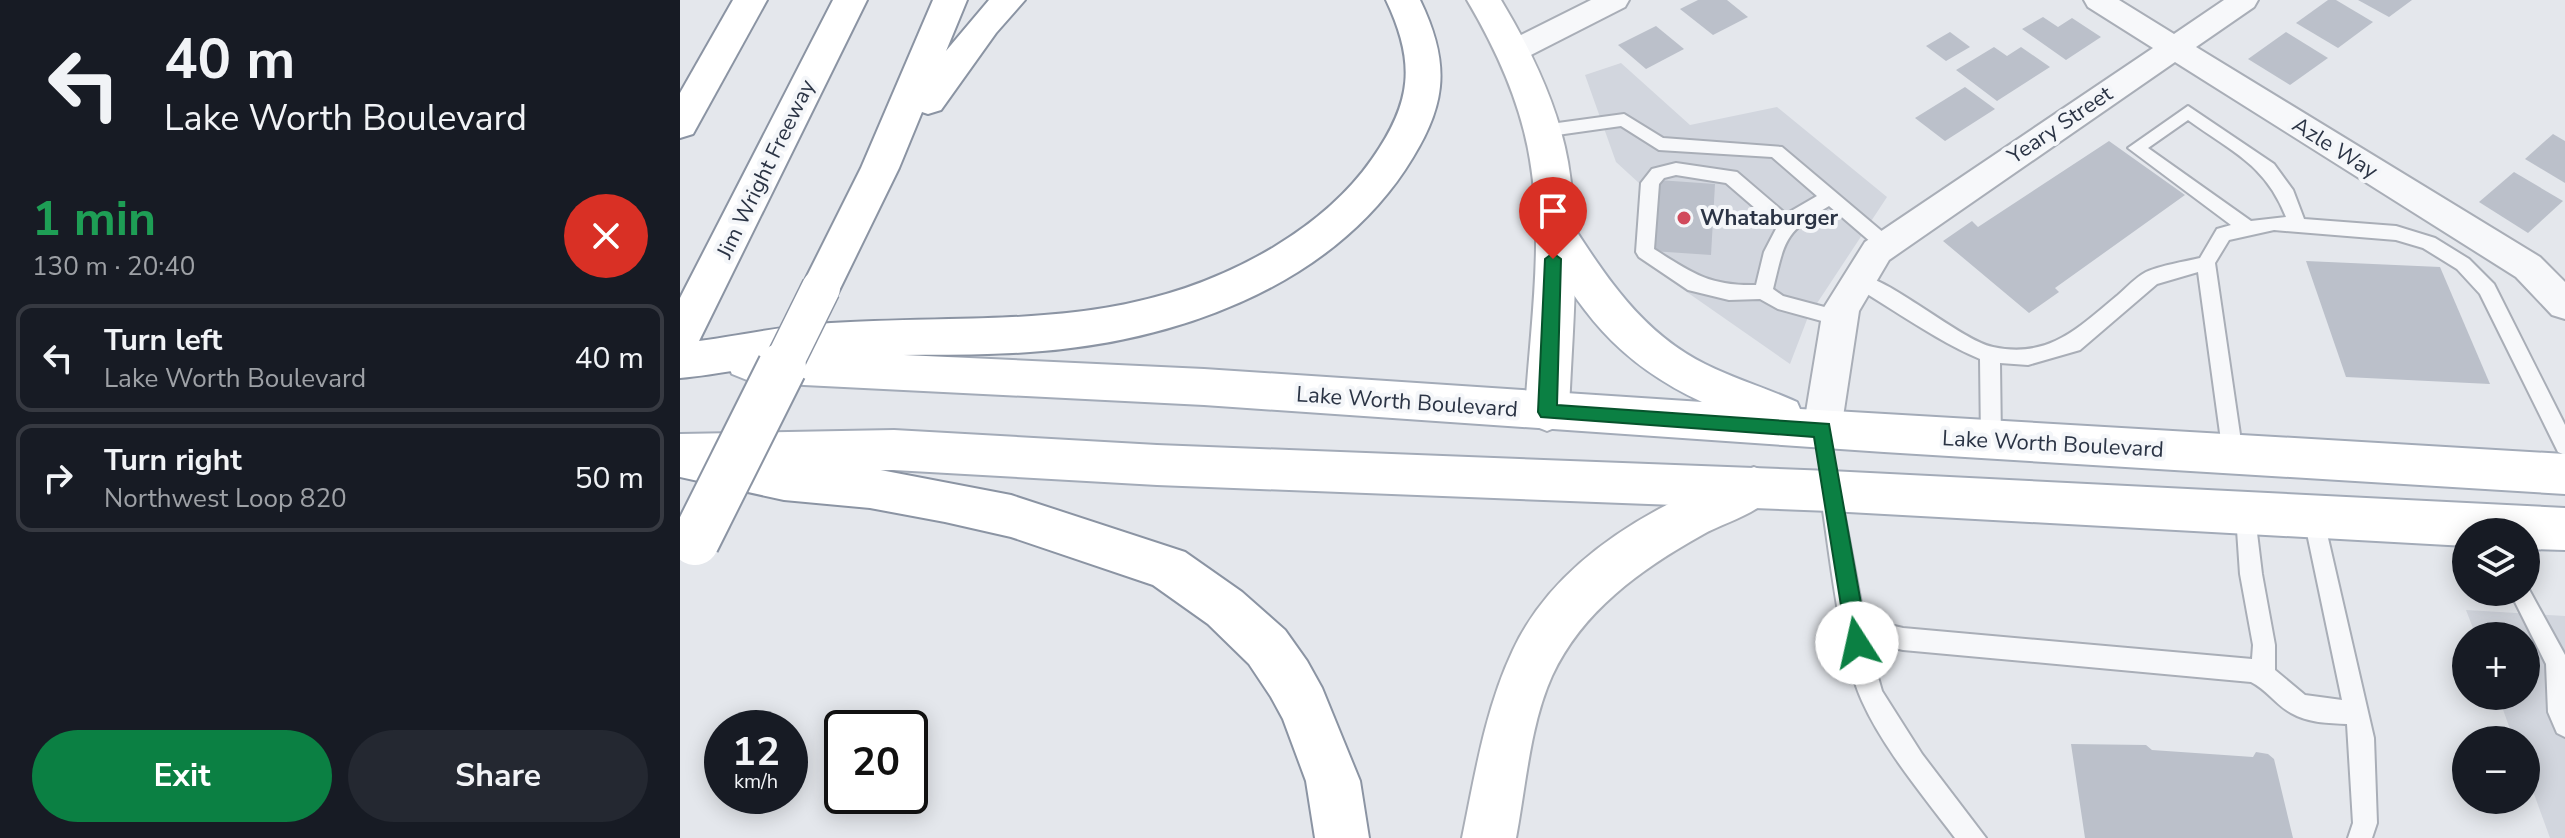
<!DOCTYPE html>
<html lang="en">
<head>
<meta charset="utf-8">
<style>
	body { margin:0; font-family:"Nunito Sans",sans-serif; background:#242831; color:#f1f3f6; height:100vh; display:flex; flex-direction:column; font-size:30px; white-space:nowrap }
	* { box-sizing:border-box; margin:0 }
	p { font-size:26px; color:#9ea1a6 }
	.icon { flex:none; width:44px; height:44px; fill:none; stroke:currentColor; stroke-width:2; stroke-linecap:round; stroke-linejoin:round }
	.map { position:relative; flex:1; overflow:hidden }
	.panel { display:flex; flex-direction:column; background:#171b24; width:680px }
	.panel>* { flex:none }
	.top-card { background:#171b24; color:#f1f3f6; overflow:hidden }
	.fabs { position:absolute; left:1772px; top:518px; display:grid; gap:16px }
	.fabs a { display:grid; place-items:center; width:88px; height:88px; border-radius:50%; background:#171b24; box-shadow:0 4px 20px #0003; font-size:40px }
	.speed { position:absolute; left:24px; top:710px; display:flex; gap:16px; font-size:40px; font-weight:700; text-align:center }
	.speed>* { display:grid; place-content:center; width:104px; height:104px; border-radius:50%; background:#171b24; box-shadow:0 4px 20px #0003; line-height:1 }
	.speed small { font-size:20px; font-weight:400 }
	.speed .limit { border:4px solid #111; border-radius:12px; background:#fff; color:#111 }
	.pin { position:absolute; display:grid; place-items:center; width:68px; height:68px; color:#fff; margin:-82px -34px; border-radius:50% 50% 50% 0; rotate:-45deg; box-shadow:0 0 8px #0007 }
	.pin .icon { rotate:45deg }
	.me { position:absolute; width:88px; margin:-44px; rotate:350deg; stroke-linejoin:round; filter:drop-shadow(0 0 6px #0008) }
	.turn { display:flex; align-items:center; gap:28px; height:168px; padding:0 32px; font-size:36px }
	.turn .icon { width:104px; height:104px; stroke-width:2.5 }
	.turn b { display:block; font-size:56px; line-height:68px }
	.round { display:grid; place-items:center; flex:none; width:84px; height:84px; border-radius:42px; background:#242831 }
	.summary { display:flex; align-items:center; justify-content:space-between; height:136px; padding:0 32px }
	h1 { font-size:48px; font-weight:700; line-height:60px; color:#1e9e55 }
	.button { display:flex; gap:16px; margin-top:auto; padding:16px 32px }
	.button a { flex:1; height:92px; border-radius:48px; background:#0b8043; color:#fff; font-size:32px; font-weight:700; line-height:92px; text-align:center }
	.button a+a { background:#242831; color:#f1f3f6 }
	ul { padding:0; list-style:none }
	li { display:flex; align-items:center; gap:24px; height:108px; margin:0 16px 12px; padding:0 16px; border:4px solid #363941; border-radius:16px }
	li div { flex:1 }
	li b { display:block; font-size:30px }
	li em { font-style:normal }
	main { display:flex; flex:1; min-height:0 }
	.map>svg:first-child { display:block }
	.built { fill:#d2d6de }
	.building { fill:#bbc0ca }
	.lines { fill:none; stroke-linecap:round; stroke-linejoin:round }
	.lane-casing { stroke:#a9aeb7; stroke-width:4 }
	.street-casing { stroke:#a9aeb7; stroke-width:4 }
	.secondary-casing { stroke:#a9aeb7; stroke-width:4 }
	.primary-casing { stroke:#a3abb8; stroke-width:4 }
	.highway-casing { stroke:#8b94a3; stroke-width:4 }
	.lane { fill:#f7f8fa; fill-rule:evenodd }
	.street { fill:#f7f8fa; fill-rule:evenodd }
	.secondary { fill:#fff; fill-rule:evenodd }
	.primary { fill:#fff; fill-rule:evenodd }
	.highway { fill:#fff; fill-rule:evenodd }
	.highway-bridge-far1-casing { stroke:#8b94a3; stroke-width:41; stroke-linecap:butt }
	.highway-bridge-casing { stroke:#8b94a3; stroke-width:52; stroke-linecap:butt }
	.highway-bridge-far1 { stroke:#fff; stroke-width:38 }
	.highway-bridge { stroke:#fff; stroke-width:48 }
	.route { fill:#0b8043; stroke:#07532c; stroke-width:2 }
	.poi-dot { fill:#d1495b; stroke:#f4f6f9; stroke-width:3 }
	.labels { text-anchor:middle; dominant-baseline:central; stroke-width:8; stroke-linejoin:round; paint-order:stroke }
	.street-label { font-size:22px; fill:#2b3445; stroke:#f4f6f9 }
	.poi-label { font-size:22px; font-weight:bold; fill:#2b3445; stroke:#f4f6f9; text-anchor:start }
</style>
</head>
<body>
<main>
<section class="panel">
<div class="top-card">
<div class="turn"><svg class="icon" aria-label="left" viewBox="0 0 24 24"><path d="M17 20v-9H6M10 6l-5 5 5 5"/></svg><div><b>40 m</b>Lake Worth Boulevard</div></div>
</div>
<div class="summary"><div><h1>1 min</h1><p>130 m · 20:40</p></div><a class="round" style="background:#d93025;color:#fff"><svg class="icon" aria-label="close" viewBox="0 0 24 24"><path d="M6 6l12 12M18 6L6 18"/></svg></a></div>
<ul>
<li><svg class="icon" aria-label="left" viewBox="0 0 24 24"><path d="M17 20v-9H6M10 6l-5 5 5 5"/></svg><div><b>Turn left</b><p>Lake Worth Boulevard</p></div><em>40 m</em></li>
<li><svg class="icon" aria-label="right" viewBox="0 0 24 24"><path d="M7 20v-9h11M14 6l5 5-5 5"/></svg><div><b>Turn right</b><p>Northwest Loop 820</p></div><em>50 m</em></li>
</ul>
<div class="button"><a>Exit</a><a>Share</a></div>
</section>
<div class="map">
<svg width="1885" height="838" viewBox="0 0 1885 838">
	<rect width="100%" height="100%" fill="#e4e7ec"/>
	<g class="built">
		<polygon points="941,63 1010,125 1097,107 1207,197 1128,317 1110,364 958,258 960,184 936,162 905,75"/>
		<polygon points="1786,610 1885,616 1885,838 1870,838 1846,772 1846,740 1834,740 1818,696 1846,696 1846,636 1796,636"/>
	</g>
	<g class="building">
		<polygon points="1018,0 1047,0 1068,17 1033,35 1000,9"/>
		<polygon points="1648,0 1656,0 1693,22 1658,48 1616,23"/>
		<polygon points="1678,0 1732,0 1709,17"/>
		<polygon points="1363,17 1378,27 1392,18 1421,37 1386,60 1342,29"/>
		<polygon points="976,26 1004,49 966,69 938,45"/>
		<polygon points="1270,32 1290,47 1266,61 1246,46"/>
		<polygon points="1606,32 1648,58 1610,85 1568,59"/>
		<polygon points="1314,47 1327,56 1341,47 1370,67 1317,101 1276,70"/>
		<polygon points="1285,87 1315,109 1265,141 1235,118"/>
		<polygon points="1873,134 1885,141 1885,183 1845,159"/>
		<polygon points="1429,141 1505,195 1375,288 1379,292 1349,313 1263,241 1292,221 1298,227"/>
		<polygon points="1834,172 1883,201 1848,233 1799,202"/>
		<polygon points="978,180 1035,184 1031,255 972,251"/>
		<polygon points="1626,261 1760,267 1810,384 1666,377"/>
		<polygon points="1391,744 1466,745 1472,750 1573,757 1576,752 1588,754 1594,759 1613,838 1405,838"/>
	</g>
	<g class="lines">
		<g class="lane-casing">
			<g id="lane">
				<path d="M1508,106L1594,164L1613,190L1624,219L1716,226L1755,238L1789,259L1814,284L1885,425V455L1878,452L1800,294L1777,269L1743,248L1716,240L1594,230L1549,240L1535,263L1563,455L1560,461L1553,464L1546,461L1543,455L1518,272L1477,284L1400,350L1348,365L1320,363L1321,441L1318,447L1311,450L1304,447L1301,441L1300,359C1255,340 1215,310 1172,285L1170,280L1172,275C1197,267 1279,340 1313,347C1369,359 1398,328 1438,295C1446,288 1456,277 1466,272C1482,265 1503,262 1520,258L1537,229L1551,225L1448,148ZM1508,120C1552,152 1585,164 1606,217L1571,221L1468,148Z"/>
				<path d="M944,114L983,138L1102,147L1211,239L1214,244L1211,249H1199L1149,206C1104,232 1105,240 1093,289L1103,296L1167,313L1169,318L1167,323L1160,326L1098,309L1080,299L1049,300L1008,290L959,257L956,252L961,183L972,169L996,163L1057,172L1106,214L1137,196L1092,157L979,150L941,126L863,137L855,131L863,125ZM996,175L1046,183L1097,227L1084,252L1076,285C1029,286 1012,273 974,249L979,184L984,178Z"/>
				<path d="M1150,482L1157,484L1160,491L1184,619L1223,628L1572,659L1573,645L1560,574L1556,515L1560,508L1567,505L1574,508L1582,574L1595,645V670L1625,695L1662,700L1624,519L1628,512L1635,509L1642,512L1694,738L1697,823L1692,838H1668L1673,823L1667,724C1648,723 1628,723 1611,713C1596,705 1587,690 1571,682L1223,650L1188,642L1202,691L1242,754L1306,838H1275C1244,797 1203,748 1182,701C1158,646 1150,552 1140,491L1143,484Z"/>
				<polygon points="1846,584 1885,655 1885,737 1877,733 1868,712 1866,664 1830,592 1846,592"/>
			</g>
		</g>
		<g class="street-casing">
			<g id="street">
				<polygon points="911,0 949,0 945,7 843,59 832,62 821,59 817,52 821,45"/>
				<polygon points="1404,0 1439,0 1494,34 1544,0 1578,0 1574,7 1516,47 1860,257 1885,282 1885,319 1872,315 1836,277 1495,62 1209,260 1179,311 1161,430 1156,442 1142,446 1128,442 1123,430 1143,309 1185,242 1473,48 1408,7"/>
			</g>
		</g>
		<g class="secondary-casing">
			<g id="secondary">
				<path d="M787,0H821C851,50 878,105 888,162C902,244 892,329 889,412L882,425L867,431L852,425L845,412C850,329 864,242 850,160C841,103 816,49 787,0Z"/>
				<path d="M1074,467L1090,473L1097,487C1085,513 1046,521 1022,535C961,569 902,611 872,676C850,725 846,785 836,838H782C795,775 805,709 833,650C877,556 980,501 1074,467Z"/>
			</g>
		</g>
		<g class="primary-casing">
			<g id="primary">
				<path d="M874,214L888,218C925,276 962,333 1025,364C1055,379 1086,388 1117,402L1120,409L1885,454V494L1204,452L524,405L124,385L67,380L52,374L46,362L52,350L67,344L181,353L524,369L1022,402C936,362 899,311 854,229L860,218Z"/>
				<polygon points="214,430 477,445 1150,471 1885,508 1885,550 1846,549 1846,532 1786,532 1786,546 1150,511 477,485 214,470 0,474 0,434"/>
			</g>
		</g>
		<g class="highway-casing">
			<g id="highway">
				<polygon points="53,0 87,0 13,134 0,138 0,93"/>
				<path d="M153,0H187L19,341C63,335 107,325 151,323C312,313 448,334 594,247C632,224 667,195 692,159C732,102 736,63 706,0H740C773,68 765,109 725,170C645,290 489,343 350,352C284,357 217,353 150,357C100,361 50,373 0,378V298Z"/>
				<polygon points="253,0 287,0 266,51 309,0 345,0 316,33 261,110 248,114 242,112 219,168 155,299 141,304 127,299 121,288 181,168"/>
				<polygon points="0,437 104,460 190,468 331,495 505,552 562,592 605,630 627,661 642,688 680,781 689,838 635,838 626,781 603,719 591,697 569,664 528,624 473,585 331,537 265,522 190,508 104,500 0,477"/>
			</g>
		</g>
		<use href="#lane" class="lane"/>
		<use href="#street" class="street"/>
		<use href="#secondary" class="secondary"/>
		<use href="#primary" class="primary"/>
		<use href="#highway" class="highway"/>
		<g class="highway-bridge-far1-casing">
			<polyline id="highway-bridge-far1" points="101,369 141,288"/>
		</g>
		<g class="highway-bridge-casing">
			<polyline id="highway-bridge" points="15,541 102,367"/>
		</g>
		<use href="#highway-bridge-far1" class="highway-bridge-far1"/>
		<use href="#highway-bridge" class="highway-bridge"/>
	</g>
	<polygon class="route" points="873,253 881,259 877,405 1149,424 1188,643 1185,650 1177,653 1170,650 1167,643 1134,437 861,417 858,412 865,259"/>
	<circle class="poi-dot" cx="1004" cy="218" r="8"/>
	<g class="labels">
		<g class="street-label">
			<text transform="translate(1380 125) rotate(-34)">Yeary Street</text>
			<text transform="translate(1655 148) rotate(32)">Azle Way</text>
			<text transform="translate(86 169) rotate(-64)">Jim Wright Freeway</text>
			<text transform="translate(727 402) rotate(4)">Lake Worth Boulevard</text>
			<text transform="translate(1373 444) rotate(3)">Lake Worth Boulevard</text>
		</g>
		<g class="poi-label">
			<text x="1020" y="218">Whataburger</text>
		</g>
	</g>
</svg>
<div class="fabs">
<a><svg class="icon" aria-label="layers" viewBox="0 0 24 24"><path d="M12 4l9 5-9 5-9-5zM3 14l9 5 9-5"/></svg></a>
<a>+</a>
<a>−</a>
</div>
<div class="speed"><div>12<small>km/h</small></div><div class="limit">20</div></div>
<div class="pin" style="left:873px;top:259px;background:#d93025"><svg class="icon" aria-label="arrive" viewBox="0 0 24 24"><path d="M6 21V4h12l-3 4 3 4H6"/></svg></div>
<svg class="me" style="left:1177px;top:643px" viewBox="-20 -20 40 40"><circle r="19" fill="#fff"/><path d="M0-13L10 11 0 6-10 11z" fill="#0b8043"/></svg>
</div>
</main>
</body>
</html>
